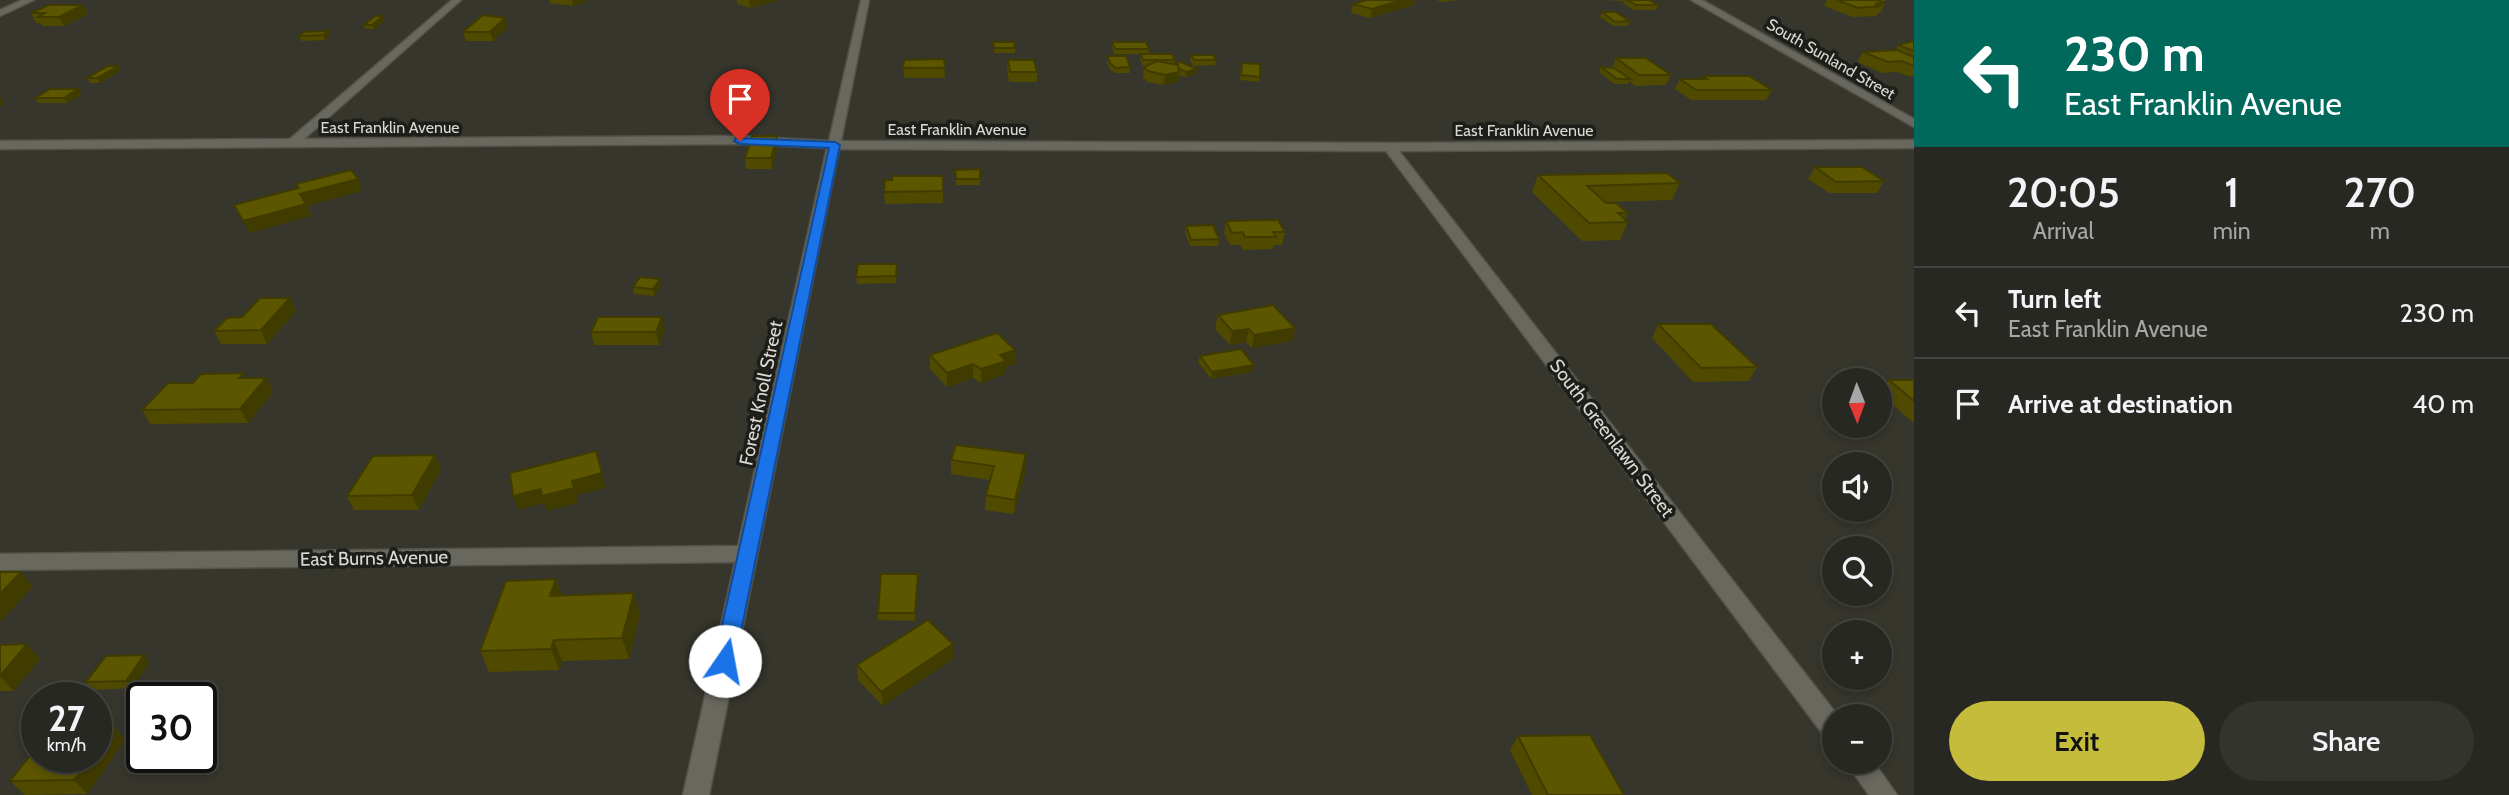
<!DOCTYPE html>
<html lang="en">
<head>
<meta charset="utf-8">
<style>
	body { margin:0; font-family:Cabin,sans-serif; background:#34342f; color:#f1f3f6; height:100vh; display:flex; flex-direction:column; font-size:26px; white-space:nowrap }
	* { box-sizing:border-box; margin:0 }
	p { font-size:23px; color:#a5a6a5 }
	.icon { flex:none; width:38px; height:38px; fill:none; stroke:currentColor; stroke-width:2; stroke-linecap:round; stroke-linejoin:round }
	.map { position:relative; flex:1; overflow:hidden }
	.panel { display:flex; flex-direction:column; background:#282822; width:595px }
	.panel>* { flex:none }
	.guide { background:#00695c; color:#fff; overflow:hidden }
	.needle { width:46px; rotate:179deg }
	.controls { position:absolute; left:1822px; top:368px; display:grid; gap:14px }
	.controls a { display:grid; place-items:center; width:70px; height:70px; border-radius:50%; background:#282822; box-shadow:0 4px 10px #0003,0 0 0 2px #444440; font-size:35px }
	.speed { position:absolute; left:21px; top:682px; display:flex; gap:14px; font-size:35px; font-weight:700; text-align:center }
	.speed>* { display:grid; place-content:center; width:91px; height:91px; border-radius:50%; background:#282822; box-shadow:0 4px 10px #0003,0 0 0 2px #444440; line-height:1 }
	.speed small { font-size:18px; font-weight:400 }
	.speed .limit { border:4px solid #111; border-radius:10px; background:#fff; color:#111 }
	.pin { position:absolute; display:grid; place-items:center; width:60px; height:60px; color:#fff; margin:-72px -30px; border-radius:50% 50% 50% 0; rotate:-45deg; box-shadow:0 0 7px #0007 }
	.pin .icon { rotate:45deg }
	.me { position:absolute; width:77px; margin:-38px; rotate:12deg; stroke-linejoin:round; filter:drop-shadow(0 0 5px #0008) }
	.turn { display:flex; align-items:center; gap:24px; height:147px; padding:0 35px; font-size:32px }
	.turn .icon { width:91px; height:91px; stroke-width:2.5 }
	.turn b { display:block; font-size:49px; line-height:60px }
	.eta { display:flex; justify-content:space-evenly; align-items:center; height:119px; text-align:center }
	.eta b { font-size:42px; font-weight:600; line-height:49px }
	.button { display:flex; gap:14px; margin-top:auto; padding:14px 35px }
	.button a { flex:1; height:80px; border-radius:42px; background:#c6bc3c; color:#111; font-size:28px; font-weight:600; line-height:80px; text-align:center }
	.button a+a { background:#34342f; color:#f1f3f6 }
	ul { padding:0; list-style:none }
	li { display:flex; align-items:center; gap:21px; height:91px; padding:0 35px; border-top:2px solid #444440 }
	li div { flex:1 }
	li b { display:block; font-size:26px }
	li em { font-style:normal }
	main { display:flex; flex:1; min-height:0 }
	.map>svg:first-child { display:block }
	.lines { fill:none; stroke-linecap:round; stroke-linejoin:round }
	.street-casing { stroke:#53524b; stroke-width:3 }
	.street { fill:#68685f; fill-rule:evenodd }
	.wall { fill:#4f4a00 }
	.shaded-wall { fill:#403c00 }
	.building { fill:#5c5600; stroke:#403c00; stroke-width:2 }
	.route { fill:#1a73e8; stroke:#114b97; stroke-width:2 }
	.labels { text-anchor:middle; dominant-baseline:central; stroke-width:7; stroke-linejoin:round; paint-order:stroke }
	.far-street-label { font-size:16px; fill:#dad9d4; stroke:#1d1d19 }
	.street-label { font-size:19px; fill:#dad9d4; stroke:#1d1d19 }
</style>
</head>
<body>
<main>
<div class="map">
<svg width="1914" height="795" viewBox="0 0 1914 795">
	<rect width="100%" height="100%" fill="#36362d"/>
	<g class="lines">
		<g class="street-casing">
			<g id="street">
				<polygon points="22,0 34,0 0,16 0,10"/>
				<polygon points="452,0 461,0 304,139 740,136 829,141 861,0 869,0 841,141 1390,143 1914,140 1914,148 1399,151 1838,716 1834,716 1834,740 1825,737 1386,151 839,149 709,795 683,795 735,562 0,570 0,554 738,546 827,148 740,144 0,149 0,141 290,139"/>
				<polygon points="1691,0 1702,0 1914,119 1914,127"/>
				<polygon points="1845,761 1873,761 1897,795 1869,795"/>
			</g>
		</g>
		<use href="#street" class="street"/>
	</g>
	<g class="wall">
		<polygon points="550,0 586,0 583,3 573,6 550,3"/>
		<polygon points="737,0 780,0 750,8 737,4"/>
		<polygon points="1367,0 1415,0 1414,5 1370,18 1351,13 1353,4"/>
		<polygon points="1437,0 1459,0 1440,2"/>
		<polygon points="1603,0 1649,0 1658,5 1656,10 1634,10 1623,3 1624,1"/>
		<polygon points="1827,0 1886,0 1884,3 1885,3 1880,13 1878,13 1877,16 1853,17 1824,6"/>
		<polygon points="1602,12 1629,21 1628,26 1613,26 1600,17"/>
		<polygon points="31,13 88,14 64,26 43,26 41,23 36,23"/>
		<polygon points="384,21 374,29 365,29 364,25"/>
		<polygon points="508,27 493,41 466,41 463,32"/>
		<polygon points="328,31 330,36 325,40 301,41 299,36"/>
		<polygon points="1914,41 1914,76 1908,76 1896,72 1882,73 1857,62 1863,52 1896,50 1898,45"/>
		<polygon points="993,42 1015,48 1015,53 994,53"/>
		<polygon points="1112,42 1149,49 1149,54 1114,54 1112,47"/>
		<polygon points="1141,54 1175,60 1175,64 1196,74 1186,77 1179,75 1178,82 1163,85 1147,82 1143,77 1144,67 1147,66 1143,66 1140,59"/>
		<polygon points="1191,55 1216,60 1215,65 1193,66 1190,60"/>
		<polygon points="1107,56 1130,67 1130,73 1115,73 1109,68 1107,61"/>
		<polygon points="1616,58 1671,75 1666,85 1635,86 1629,81 1628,84 1614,84 1599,72 1601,67 1612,68"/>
		<polygon points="944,59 945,78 904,78 903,68"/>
		<polygon points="1008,60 1037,72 1037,82 1009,82 1007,70"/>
		<polygon points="1242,63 1260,77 1259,82 1240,80"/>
		<polygon points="118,66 120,71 100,83 90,83 87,78"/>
		<polygon points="1703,76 1772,90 1766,100 1691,100 1675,89 1680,79 1701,79"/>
		<polygon points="78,89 81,95 67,103 38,103 35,98"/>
		<polygon points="778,147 772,169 746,169 745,158"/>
		<polygon points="1815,167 1884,181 1877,193 1829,193 1808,179"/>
		<polygon points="980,169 980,185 956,185 955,170"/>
		<polygon points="1538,175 1680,183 1672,200 1605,202 1628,213 1625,219 1628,222 1620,240 1582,241 1532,192"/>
		<polygon points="943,176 943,203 885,204 884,192"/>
		<polygon points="1226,221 1285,232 1282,245 1274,245 1273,249 1243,250 1240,245 1230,245 1224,233"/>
		<polygon points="1186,226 1219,239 1218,246 1190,246 1185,232"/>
		<polygon points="897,264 896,283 857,284 856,277"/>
		<polygon points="661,285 654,296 634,294 633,287"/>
		<polygon points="290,298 296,311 267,344 221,344 214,331 242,317"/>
		<polygon points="1218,315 1295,328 1292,341 1252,348 1246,342 1230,345 1215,329"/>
		<polygon points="1658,324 1757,367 1749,381 1693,382 1652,338"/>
		<polygon points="665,330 659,345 594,345 591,332"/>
		<polygon points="1015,350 1015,364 1005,367 1005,374 981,383 973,378 947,387 930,369 930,355"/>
		<polygon points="1200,356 1254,365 1252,372 1211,379 1198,362"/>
		<polygon points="246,378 266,378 273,392 248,423 150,424 142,410 193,383"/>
		<polygon points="1889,380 1914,380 1914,423 1880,394"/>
		<polygon points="1026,454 1026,469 1014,514 985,510 986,495 990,480 951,474 951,460"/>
		<polygon points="435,455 441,469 419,510 354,510 347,496"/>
		<polygon points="918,574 915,621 878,620 878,613"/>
		<polygon points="562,596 640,615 629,659 562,661 559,670 489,672 480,651"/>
		<polygon points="27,644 40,659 13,691 0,691 0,645"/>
		<polygon points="953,644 953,659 883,706 858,680 857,665"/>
		<polygon points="149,663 132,688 92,690 86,682"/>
		<polygon points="113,726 125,740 87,794 25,795 10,781"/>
		<polygon points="1518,736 1624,795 1532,795 1510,750"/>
	</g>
	<g class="shaded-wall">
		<polygon points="572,0 586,0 583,3 573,6"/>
		<polygon points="749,0 780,0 750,8"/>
		<polygon points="1402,0 1415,0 1414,5 1370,18 1372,9"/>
		<polygon points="83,5 88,14 64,26 59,17"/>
		<polygon points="383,16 384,21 374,29 372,25"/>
		<polygon points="505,18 508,27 493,41 490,32"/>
		<polygon points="328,31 330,36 325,40 323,35"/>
		<polygon points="118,66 120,71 100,83 97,78"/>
		<polygon points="1197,69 1196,74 1186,77 1186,72"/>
		<polygon points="1179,72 1178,82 1163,85 1165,75"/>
		<polygon points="78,89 81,95 67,103 64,98"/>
		<polygon points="0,97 4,104 0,106"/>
		<polygon points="777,136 778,147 772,169 771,158"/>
		<polygon points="358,179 362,191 307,206 312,216 249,233 243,221 300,194"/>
		<polygon points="660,279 661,285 654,296 653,289"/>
		<polygon points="290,298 296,311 267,344 261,330"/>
		<polygon points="662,317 665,330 659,345 656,332"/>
		<polygon points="1295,328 1292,341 1252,348 1254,335"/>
		<polygon points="1249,329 1246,342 1230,345 1232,331"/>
		<polygon points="1015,350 1015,364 1005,367 1005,374 981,383 981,369 1000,355"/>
		<polygon points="973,364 973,378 947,387 947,373"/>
		<polygon points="1254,365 1252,372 1211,379 1212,372"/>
		<polygon points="266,378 273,392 248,423 240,409"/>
		<polygon points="596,451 606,488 577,495 578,503 547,511 544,503 518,510 513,496 572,481"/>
		<polygon points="1026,454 1026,469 1014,514 1015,500"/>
		<polygon points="435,455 441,469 419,510 412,495"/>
		<polygon points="21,572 33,587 0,622 0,594"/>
		<polygon points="556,579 564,600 550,596"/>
		<polygon points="634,593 640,615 629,659 622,638"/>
		<polygon points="554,640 562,661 559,670 551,649"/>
		<polygon points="27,644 40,659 13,691 0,676"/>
		<polygon points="953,644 953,659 883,706 881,692"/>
		<polygon points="144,655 149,663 132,688 126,681"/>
		<polygon points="113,726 125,740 87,794 74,780 90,758 96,758 96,748"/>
	</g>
	<g class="building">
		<polygon points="1367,0 1402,0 1372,9 1353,4"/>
		<polygon points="1627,0 1649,0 1658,5 1636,5"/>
		<polygon points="1837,0 1876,0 1885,3 1875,4 1882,6 1858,8"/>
		<polygon points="49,5 83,5 59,17 38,17 45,13 31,13"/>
		<polygon points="1602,12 1616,12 1629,21 1615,22"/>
		<polygon points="483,15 505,18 490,32 463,32"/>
		<polygon points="375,16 383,16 372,25 364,25"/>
		<polygon points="328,31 323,35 299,36 304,32"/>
		<polygon points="1914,41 1914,51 1898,45"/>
		<polygon points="993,42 1014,42 1015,48 994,48"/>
		<polygon points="1112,42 1146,42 1149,49 1115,49"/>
		<polygon points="1897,50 1914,57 1914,66 1902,61 1888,62 1863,52"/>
		<polygon points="1141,54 1172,54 1175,60 1143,60"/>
		<polygon points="1191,55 1213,55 1216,60 1194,60"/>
		<polygon points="1107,56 1126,56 1130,67 1115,68 1110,63"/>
		<polygon points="1616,58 1646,58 1671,75 1639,75"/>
		<polygon points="944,59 945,68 903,68 904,60"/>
		<polygon points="1008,60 1034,60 1037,72 1010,72"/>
		<polygon points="1157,61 1178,65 1179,72 1165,75 1148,71 1144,67"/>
		<polygon points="1181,62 1197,69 1186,72 1179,69 1178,65 1174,64"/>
		<polygon points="1242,63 1260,64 1260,77 1241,75"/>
		<polygon points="108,66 118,66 97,78 87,78"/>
		<polygon points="1601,67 1614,68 1630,79 1617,79"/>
		<polygon points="1703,76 1749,76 1772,90 1696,90 1680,79 1707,79"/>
		<polygon points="50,89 78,89 64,98 35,98"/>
		<polygon points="752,136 777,136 771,158 745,158"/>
		<polygon points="1815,167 1862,167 1884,181 1836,182"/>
		<polygon points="980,169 980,179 956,179 955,170"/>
		<polygon points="351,170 358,179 300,194 306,204 243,221 234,205 299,188 296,184"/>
		<polygon points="1667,173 1680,183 1587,186 1606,203 1616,203 1628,213 1618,213 1628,222 1589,223 1538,175"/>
		<polygon points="892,176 943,176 943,191 884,192 885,180 892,180"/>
		<polygon points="1278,220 1285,232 1273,232 1276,237 1245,237 1243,232 1232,233 1226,221"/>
		<polygon points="1213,225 1219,239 1191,240 1186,226"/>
		<polygon points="858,264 897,264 896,276 856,277"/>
		<polygon points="640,277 660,279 653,289 633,287"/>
		<polygon points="260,298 290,298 261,330 214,331 227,318 242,317"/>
		<polygon points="1273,305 1295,328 1254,335 1249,329 1232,331 1218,315"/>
		<polygon points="598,317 662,317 656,332 591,332"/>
		<polygon points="1658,324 1711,324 1757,367 1701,368"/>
		<polygon points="997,333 1015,350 1000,355 1006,361 981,369 973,364 947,373 930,355"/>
		<polygon points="1241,349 1254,365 1212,372 1200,356"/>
		<polygon points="244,373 239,378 266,378 240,409 142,410 168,383 193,383 201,374"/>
		<polygon points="1889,380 1914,380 1914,401"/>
		<polygon points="956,445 1026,454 1015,500 986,495 994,466 951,460"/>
		<polygon points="596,451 602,473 572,481 574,488 542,496 541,489 513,496 510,473"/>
		<polygon points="435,455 412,495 347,496 373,456"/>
		<polygon points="0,572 21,572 0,594"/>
		<polygon points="881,574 918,574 915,613 878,613"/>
		<polygon points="556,579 550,596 634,593 622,638 554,640 551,649 480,651 506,581"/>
		<polygon points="928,620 953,644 881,692 857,665"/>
		<polygon points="27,644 0,676 0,645"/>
		<polygon points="144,655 126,681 86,682 106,656"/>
		<polygon points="96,726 113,726 96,748"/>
		<polygon points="1590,735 1624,795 1548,795 1518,736"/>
		<polygon points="37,747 37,758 90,758 74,780 10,781"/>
	</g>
	<polygon class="route" points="736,138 835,142 840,145 735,661 732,667 725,670 717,667 714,661 829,148 740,144 734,141"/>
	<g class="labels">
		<g class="far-street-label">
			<text transform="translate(1831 59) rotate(30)">South Sunland Street</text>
			<text x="390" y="127">East Franklin Avenue</text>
			<text x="957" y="129">East Franklin Avenue</text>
			<text x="1524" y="130">East Franklin Avenue</text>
		</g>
		<g class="street-label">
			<text transform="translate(761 393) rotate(-78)">Forest Knoll Street</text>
			<text transform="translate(1612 438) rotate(53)">South Greenlawn Street</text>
			<text transform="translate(374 558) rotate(-1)">East Burns Avenue</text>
		</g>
	</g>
</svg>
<div class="controls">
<a><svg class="needle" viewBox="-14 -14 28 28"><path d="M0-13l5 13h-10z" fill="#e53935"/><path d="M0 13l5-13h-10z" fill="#a5a6a5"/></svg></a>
<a><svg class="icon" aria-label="sound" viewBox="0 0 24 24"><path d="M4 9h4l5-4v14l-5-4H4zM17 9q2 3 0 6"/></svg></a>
<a><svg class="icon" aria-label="search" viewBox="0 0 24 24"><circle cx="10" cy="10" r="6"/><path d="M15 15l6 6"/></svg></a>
<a>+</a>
<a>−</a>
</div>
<div class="speed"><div>27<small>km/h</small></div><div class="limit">30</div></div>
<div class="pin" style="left:740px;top:141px;background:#d93025"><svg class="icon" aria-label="arrive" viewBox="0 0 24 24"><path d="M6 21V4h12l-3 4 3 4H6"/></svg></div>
<svg class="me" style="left:725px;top:661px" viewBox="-20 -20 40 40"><circle r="19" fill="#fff"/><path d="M0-13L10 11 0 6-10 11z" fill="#1a73e8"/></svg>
</div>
<section class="panel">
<div class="guide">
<div class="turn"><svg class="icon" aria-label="left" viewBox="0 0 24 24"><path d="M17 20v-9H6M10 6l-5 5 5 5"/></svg><div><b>230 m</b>East Franklin Avenue</div></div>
</div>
<div class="eta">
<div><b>20:05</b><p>Arrival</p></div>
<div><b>1</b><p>min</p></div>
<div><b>270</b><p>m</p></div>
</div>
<ul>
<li><svg class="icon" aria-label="left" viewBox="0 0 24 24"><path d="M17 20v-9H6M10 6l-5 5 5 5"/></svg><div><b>Turn left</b><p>East Franklin Avenue</p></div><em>230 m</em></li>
<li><svg class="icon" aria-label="arrive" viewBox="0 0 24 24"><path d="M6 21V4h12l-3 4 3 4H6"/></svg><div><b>Arrive at destination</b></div><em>40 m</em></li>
</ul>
<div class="button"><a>Exit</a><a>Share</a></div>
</section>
</main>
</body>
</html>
